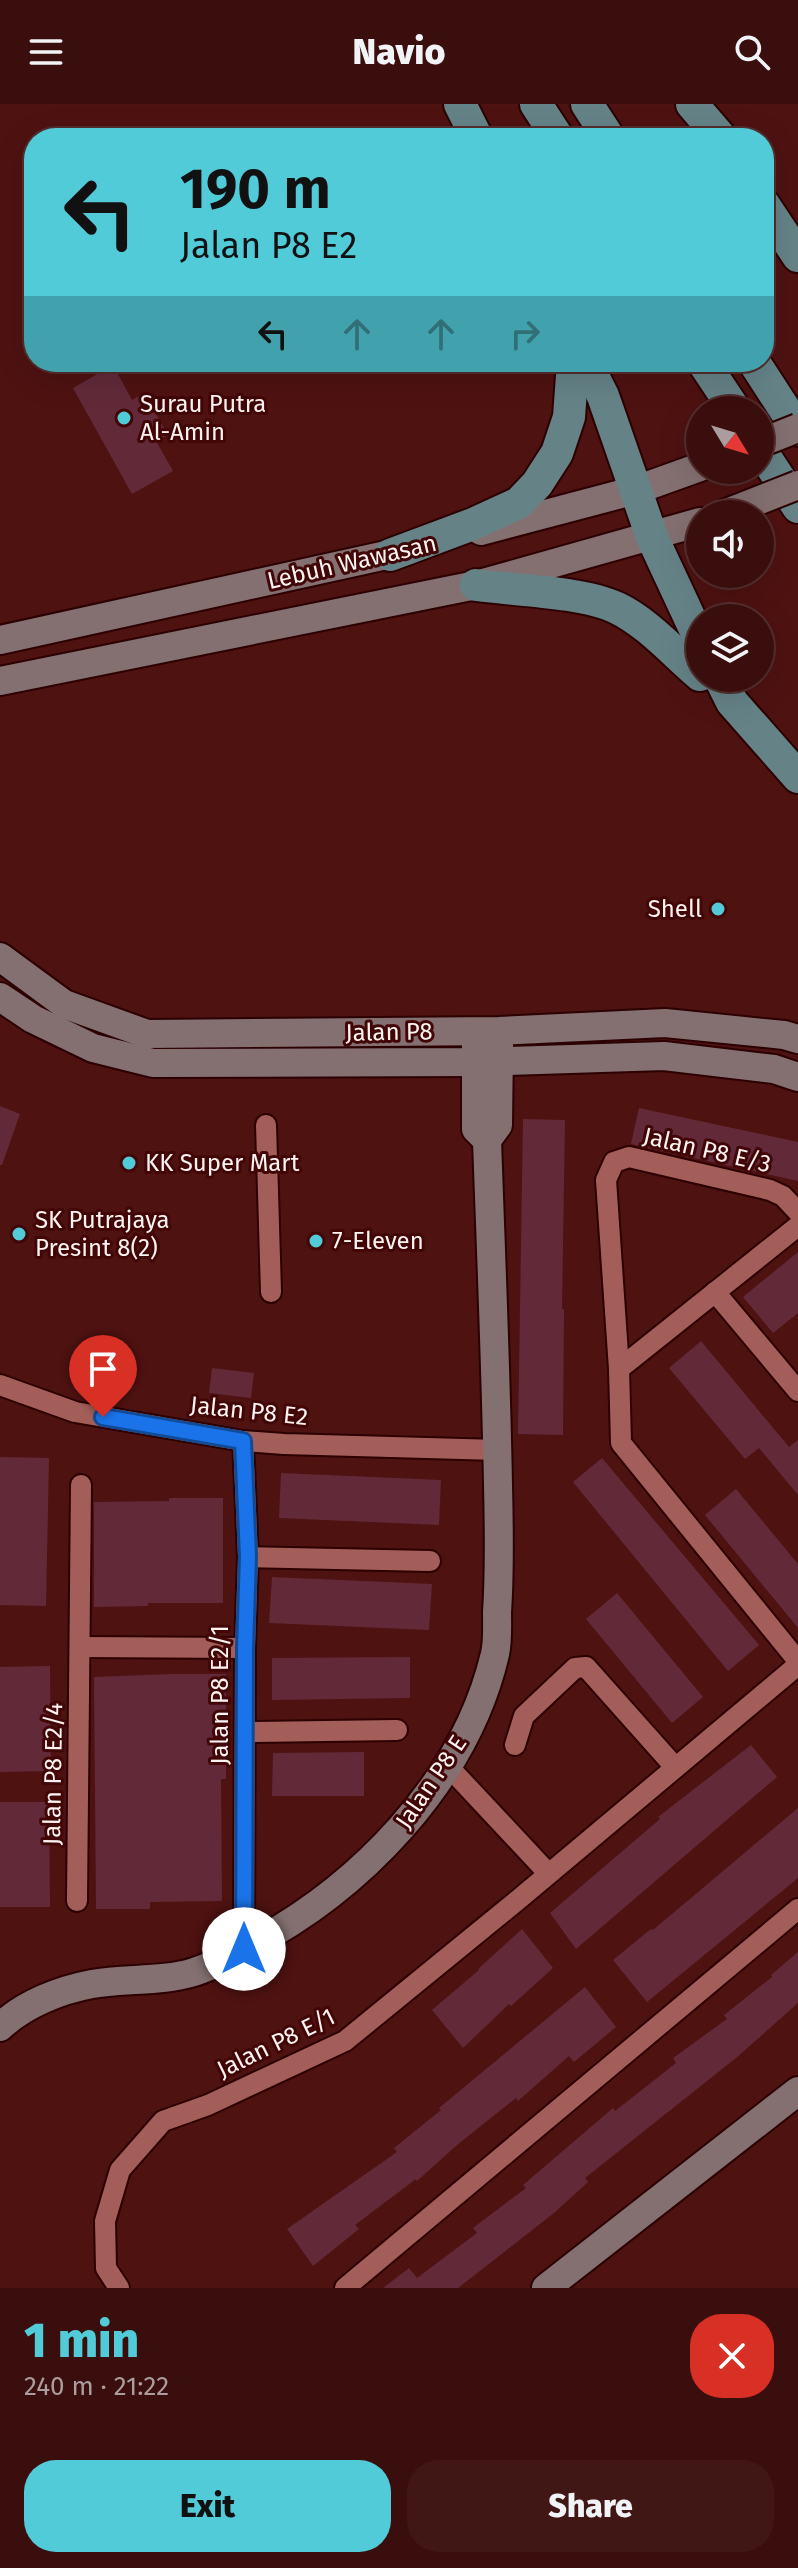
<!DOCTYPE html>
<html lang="en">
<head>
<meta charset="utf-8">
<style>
	body { margin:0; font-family:"Fira Sans",sans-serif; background:#411716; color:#f1f3f6; height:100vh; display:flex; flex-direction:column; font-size:30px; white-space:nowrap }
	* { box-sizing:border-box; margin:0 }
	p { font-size:26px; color:#ab9c9d }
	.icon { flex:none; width:44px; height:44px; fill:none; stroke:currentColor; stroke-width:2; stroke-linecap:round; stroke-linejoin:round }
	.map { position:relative; height:2184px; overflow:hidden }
	.sheet { display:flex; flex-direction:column; background:#3a0e0d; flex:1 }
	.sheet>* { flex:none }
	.top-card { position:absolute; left:24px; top:24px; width:750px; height:244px; border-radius:32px; box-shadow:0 8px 32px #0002,0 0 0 2px #542e2e; background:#52cbd9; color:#111; overflow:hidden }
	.needle { width:52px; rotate:128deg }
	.buttons { position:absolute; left:686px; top:292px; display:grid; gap:16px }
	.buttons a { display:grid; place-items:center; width:88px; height:88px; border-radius:50%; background:#3a0e0d; box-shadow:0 8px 32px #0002,0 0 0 2px #542e2e; font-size:40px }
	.pin { position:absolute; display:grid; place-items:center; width:68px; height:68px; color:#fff; margin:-82px -34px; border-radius:50% 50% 50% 0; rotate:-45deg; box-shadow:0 0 8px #0007 }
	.pin .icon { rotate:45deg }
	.me { position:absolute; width:88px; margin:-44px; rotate:0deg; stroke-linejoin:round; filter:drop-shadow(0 0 6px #0008) }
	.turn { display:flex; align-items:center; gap:28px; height:168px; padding:0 24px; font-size:36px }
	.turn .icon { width:104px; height:104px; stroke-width:2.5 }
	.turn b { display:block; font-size:56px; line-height:68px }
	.lanes { display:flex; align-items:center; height:76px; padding:0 24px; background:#0003; justify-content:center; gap:40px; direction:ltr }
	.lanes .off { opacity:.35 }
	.round { display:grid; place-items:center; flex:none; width:84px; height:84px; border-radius:32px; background:#411716 }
	.headline { display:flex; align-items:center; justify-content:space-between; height:136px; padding:0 24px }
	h1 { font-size:48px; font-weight:800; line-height:60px; color:#52cbd9 }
	.cta { display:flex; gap:16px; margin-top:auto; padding:16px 24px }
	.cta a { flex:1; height:92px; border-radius:32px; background:#52cbd9; color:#111; font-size:32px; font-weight:800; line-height:92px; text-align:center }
	.cta a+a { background:#411716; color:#f1f3f6 }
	header { display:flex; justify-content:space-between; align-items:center; height:104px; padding:0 24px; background:#3a0e0d; font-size:36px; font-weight:800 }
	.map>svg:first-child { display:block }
	.building { fill:#622a39 }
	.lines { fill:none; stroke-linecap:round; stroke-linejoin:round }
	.street-casing { stroke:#2c0102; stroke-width:24 }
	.secondary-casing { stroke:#2c0102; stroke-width:32 }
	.primary-casing { stroke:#2c0102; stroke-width:36 }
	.street { stroke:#a35e59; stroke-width:20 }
	.secondary { stroke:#847070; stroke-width:28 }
	.primary { stroke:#658387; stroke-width:32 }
	.secondary-bridge-casing { stroke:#2c0102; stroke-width:32; stroke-linecap:butt }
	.secondary-bridge { stroke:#847070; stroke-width:28 }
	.route-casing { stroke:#114b97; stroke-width:20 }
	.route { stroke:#1a73e8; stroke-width:14 }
	.poi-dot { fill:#52cbd9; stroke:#420607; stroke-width:3 }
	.labels { text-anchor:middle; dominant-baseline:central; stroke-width:6; stroke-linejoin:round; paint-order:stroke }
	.poi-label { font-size:24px; fill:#fbf3f2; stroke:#420607; text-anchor:start }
	.street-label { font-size:24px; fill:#fbf3f2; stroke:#420607 }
</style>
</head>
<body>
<header><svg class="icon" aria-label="menu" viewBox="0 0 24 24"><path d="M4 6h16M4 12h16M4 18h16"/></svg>Navio<svg class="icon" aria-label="search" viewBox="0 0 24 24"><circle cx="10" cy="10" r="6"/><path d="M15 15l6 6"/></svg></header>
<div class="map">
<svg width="798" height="2184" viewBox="0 0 798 2184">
	<rect width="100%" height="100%" fill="#4e1211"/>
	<g class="building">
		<polygon points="113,261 132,296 144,289 168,331 156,337 173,367 132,390 73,284"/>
		<polygon points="0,1002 20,1010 2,1061 0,1061"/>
		<polygon points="639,1004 798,1038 798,1077 631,1040"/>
		<polygon points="523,1015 565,1016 562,1205 564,1205 563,1331 518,1330"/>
		<polygon points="798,1148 798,1209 773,1229 743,1193"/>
		<polygon points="701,1237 789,1343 798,1336 798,1391 759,1344 745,1355 669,1264"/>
		<polygon points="212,1264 254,1269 251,1294 209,1289"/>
		<polygon points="0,1353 49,1354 46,1502 0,1501"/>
		<polygon points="602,1354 759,1541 728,1567 573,1378"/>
		<polygon points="281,1369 441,1376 439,1421 279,1414"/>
		<polygon points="736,1385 798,1460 798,1524 705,1411"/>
		<polygon points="169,1394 223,1394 223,1499 148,1499 148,1502 94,1503 94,1398 169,1397"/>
		<polygon points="272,1473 432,1480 429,1526 269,1519"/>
		<polygon points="617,1489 703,1593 672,1619 586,1515"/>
		<polygon points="410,1553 410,1594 272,1596 272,1554"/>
		<polygon points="50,1562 51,1667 0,1668 0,1563"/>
		<polygon points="172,1570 226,1570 226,1675 221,1675 222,1797 150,1798 150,1805 96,1805 94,1573"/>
		<polygon points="751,1641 777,1673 576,1845 550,1809 660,1715 658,1713"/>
		<polygon points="364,1648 364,1692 272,1692 273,1649"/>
		<polygon points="0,1698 49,1698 50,1803 0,1803"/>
		<polygon points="798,1704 798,1774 647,1898 613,1856 651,1825 653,1826"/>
		<polygon points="522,1825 553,1864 511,1902 509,1900 463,1944 432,1906 479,1866 478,1865"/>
		<polygon points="798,1848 798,1899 736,1954 585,2074 588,2078 554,2109 458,2184 383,2184 409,2164 417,2174 477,2129 473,2124 526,2084 523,2081 613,2004 615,2007 676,1959 673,1954 727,1915 724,1911 772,1873 771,1871"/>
		<polygon points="585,1883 616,1923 574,1958 569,1952 518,1997 516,1994 457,2041 417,2077 416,2075 355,2121 359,2125 313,2162 287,2125 397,2048 394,2044 441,2006 439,2004"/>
	</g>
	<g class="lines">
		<g class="street-casing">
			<g id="street">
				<polyline points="266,1021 271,1188"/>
				<polyline points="798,1108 783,1092 770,1086 629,1053 614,1058 606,1076 619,1265 621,1339 798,1557"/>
				<polyline points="715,1188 798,1287"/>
				<polyline points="619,1265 798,1122"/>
				<polyline points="0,1281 75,1308 243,1337 284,1340 498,1346"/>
				<polyline points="243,1337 248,1453 245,1544 244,1845"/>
				<polyline points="248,1453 430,1457"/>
				<polyline points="80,1543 245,1544"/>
				<polyline points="246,1628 397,1626"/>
				<polyline points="515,1641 524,1612 575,1564 586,1563 675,1663"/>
				<polyline points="447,1661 548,1769"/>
				<polyline points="77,1797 81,1381"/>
				<polyline points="119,2184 106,2164 105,2117 120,2066 163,2017 208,2001 345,1937 519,1795 798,1561"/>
				<polyline points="345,2184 798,1805"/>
			</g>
		</g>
		<g class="secondary-casing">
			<g id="secondary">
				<polyline points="481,427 636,386 700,363"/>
				<polyline points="0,536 409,446"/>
				<polyline points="0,577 476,481 700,418"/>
				<polyline points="0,853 64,900 147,930 499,927 665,919 784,931 798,935"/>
				<polyline points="0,893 33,915 93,944 153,959 476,958 664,952 774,965 798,973"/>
				<polyline points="476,941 476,1025 487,1036"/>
				<polyline points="487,1036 498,1021 499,941"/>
				<path d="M0,1923C24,1900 60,1886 92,1880C126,1874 162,1878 194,1868C211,1863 228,1853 244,1845C358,1787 465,1678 495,1550C498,1537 497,1521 497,1508C500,1465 499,1423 498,1381C496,1266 491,1151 487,1036"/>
				<polyline points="546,2184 798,1987"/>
			</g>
		</g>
		<g class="primary-casing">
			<g id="primary">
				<polyline points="460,0 477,34"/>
				<polyline points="536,0 558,34"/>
				<polyline points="587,0 609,34"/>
				<polyline points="692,0 721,34"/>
				<polyline points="764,101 798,152"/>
				<polyline points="586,258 603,292 652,433 700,536"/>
				<polyline points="703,258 735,306"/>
				<polyline points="754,258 798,326"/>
				<polyline points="760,345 798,403"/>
				<polyline points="390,451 473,420 519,399 537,380 557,349 569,313 573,258"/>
				<path d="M476,481C515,486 584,488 617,504C648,519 674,549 700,571"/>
				<polyline points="720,574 732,598 798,673"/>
			</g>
		</g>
		<use href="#street" class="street"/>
		<use href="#secondary" class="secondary"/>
		<use href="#primary" class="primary"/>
		<g class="secondary-bridge-casing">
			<g id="secondary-bridge">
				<polyline points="760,339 798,324"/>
				<polyline points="724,410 798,381"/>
			</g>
		</g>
		<use href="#secondary-bridge" class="secondary-bridge"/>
	</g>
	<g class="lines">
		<g class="route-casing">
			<polyline id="route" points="103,1313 243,1337 248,1453 245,1544 244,1845"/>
		</g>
		<use href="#route" class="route"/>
	</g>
	<g class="poi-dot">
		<circle cx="124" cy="314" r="8"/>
		<circle cx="718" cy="805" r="8"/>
		<circle cx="129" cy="1059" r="8"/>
		<circle cx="19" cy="1130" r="8"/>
		<circle cx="316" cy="1137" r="8"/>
	</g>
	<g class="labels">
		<g class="poi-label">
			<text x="140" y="300">Surau Putra<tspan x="140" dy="28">Al-Amin</tspan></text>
			<text x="702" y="805" text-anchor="end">Shell</text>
			<text x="145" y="1059">KK Super Mart</text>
			<text x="35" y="1116">SK Putrajaya<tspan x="35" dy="28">Presint 8(2)</tspan></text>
			<text x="332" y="1137">7-Eleven</text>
		</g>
		<g class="street-label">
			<text transform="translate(352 458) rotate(-13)">Lebuh Wawasan</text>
			<text transform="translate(389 928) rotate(-1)">Jalan P8</text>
			<text transform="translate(707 1046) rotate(13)">Jalan P8 E/3</text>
			<text transform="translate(249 1307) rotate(6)">Jalan P8 E2</text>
			<text transform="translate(220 1591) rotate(-90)">Jalan P8 E2/1</text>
			<text transform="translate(53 1670) rotate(-89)">Jalan P8 E2/4</text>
			<text transform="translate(431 1678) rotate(-56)">Jalan P8 E</text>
			<text transform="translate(276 1939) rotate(-26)">Jalan P8 E/1</text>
		</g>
	</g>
</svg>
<div class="buttons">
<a><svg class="needle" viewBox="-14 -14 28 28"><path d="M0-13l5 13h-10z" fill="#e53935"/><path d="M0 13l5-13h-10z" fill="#ab9c9d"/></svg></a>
<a><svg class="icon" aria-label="sound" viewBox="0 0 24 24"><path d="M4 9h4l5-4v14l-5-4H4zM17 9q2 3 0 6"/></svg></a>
<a><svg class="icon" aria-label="layers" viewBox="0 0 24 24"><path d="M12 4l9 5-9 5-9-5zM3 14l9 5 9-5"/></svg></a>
</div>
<div class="pin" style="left:103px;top:1313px;background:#d93025"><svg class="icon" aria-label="arrive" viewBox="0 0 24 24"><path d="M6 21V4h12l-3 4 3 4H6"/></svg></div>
<svg class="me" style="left:244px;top:1845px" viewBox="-20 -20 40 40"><circle r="19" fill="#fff"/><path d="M0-13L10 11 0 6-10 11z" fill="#1a73e8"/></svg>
<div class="top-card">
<div class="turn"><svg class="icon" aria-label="left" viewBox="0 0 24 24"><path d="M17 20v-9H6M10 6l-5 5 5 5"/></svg><div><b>190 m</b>Jalan P8 E2</div></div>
<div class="lanes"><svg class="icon" aria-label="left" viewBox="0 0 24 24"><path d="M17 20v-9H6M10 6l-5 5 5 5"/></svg><svg class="icon off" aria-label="ahead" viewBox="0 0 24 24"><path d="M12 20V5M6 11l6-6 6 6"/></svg><svg class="icon off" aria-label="ahead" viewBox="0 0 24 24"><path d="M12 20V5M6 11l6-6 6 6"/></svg><svg class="icon off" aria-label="right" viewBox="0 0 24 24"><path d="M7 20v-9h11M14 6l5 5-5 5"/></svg></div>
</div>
</div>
<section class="sheet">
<div class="headline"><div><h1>1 min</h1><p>240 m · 21:22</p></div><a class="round" style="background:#d93025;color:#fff"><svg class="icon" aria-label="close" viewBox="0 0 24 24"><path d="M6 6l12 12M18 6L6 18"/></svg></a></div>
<div class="cta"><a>Exit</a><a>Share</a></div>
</section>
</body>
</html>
